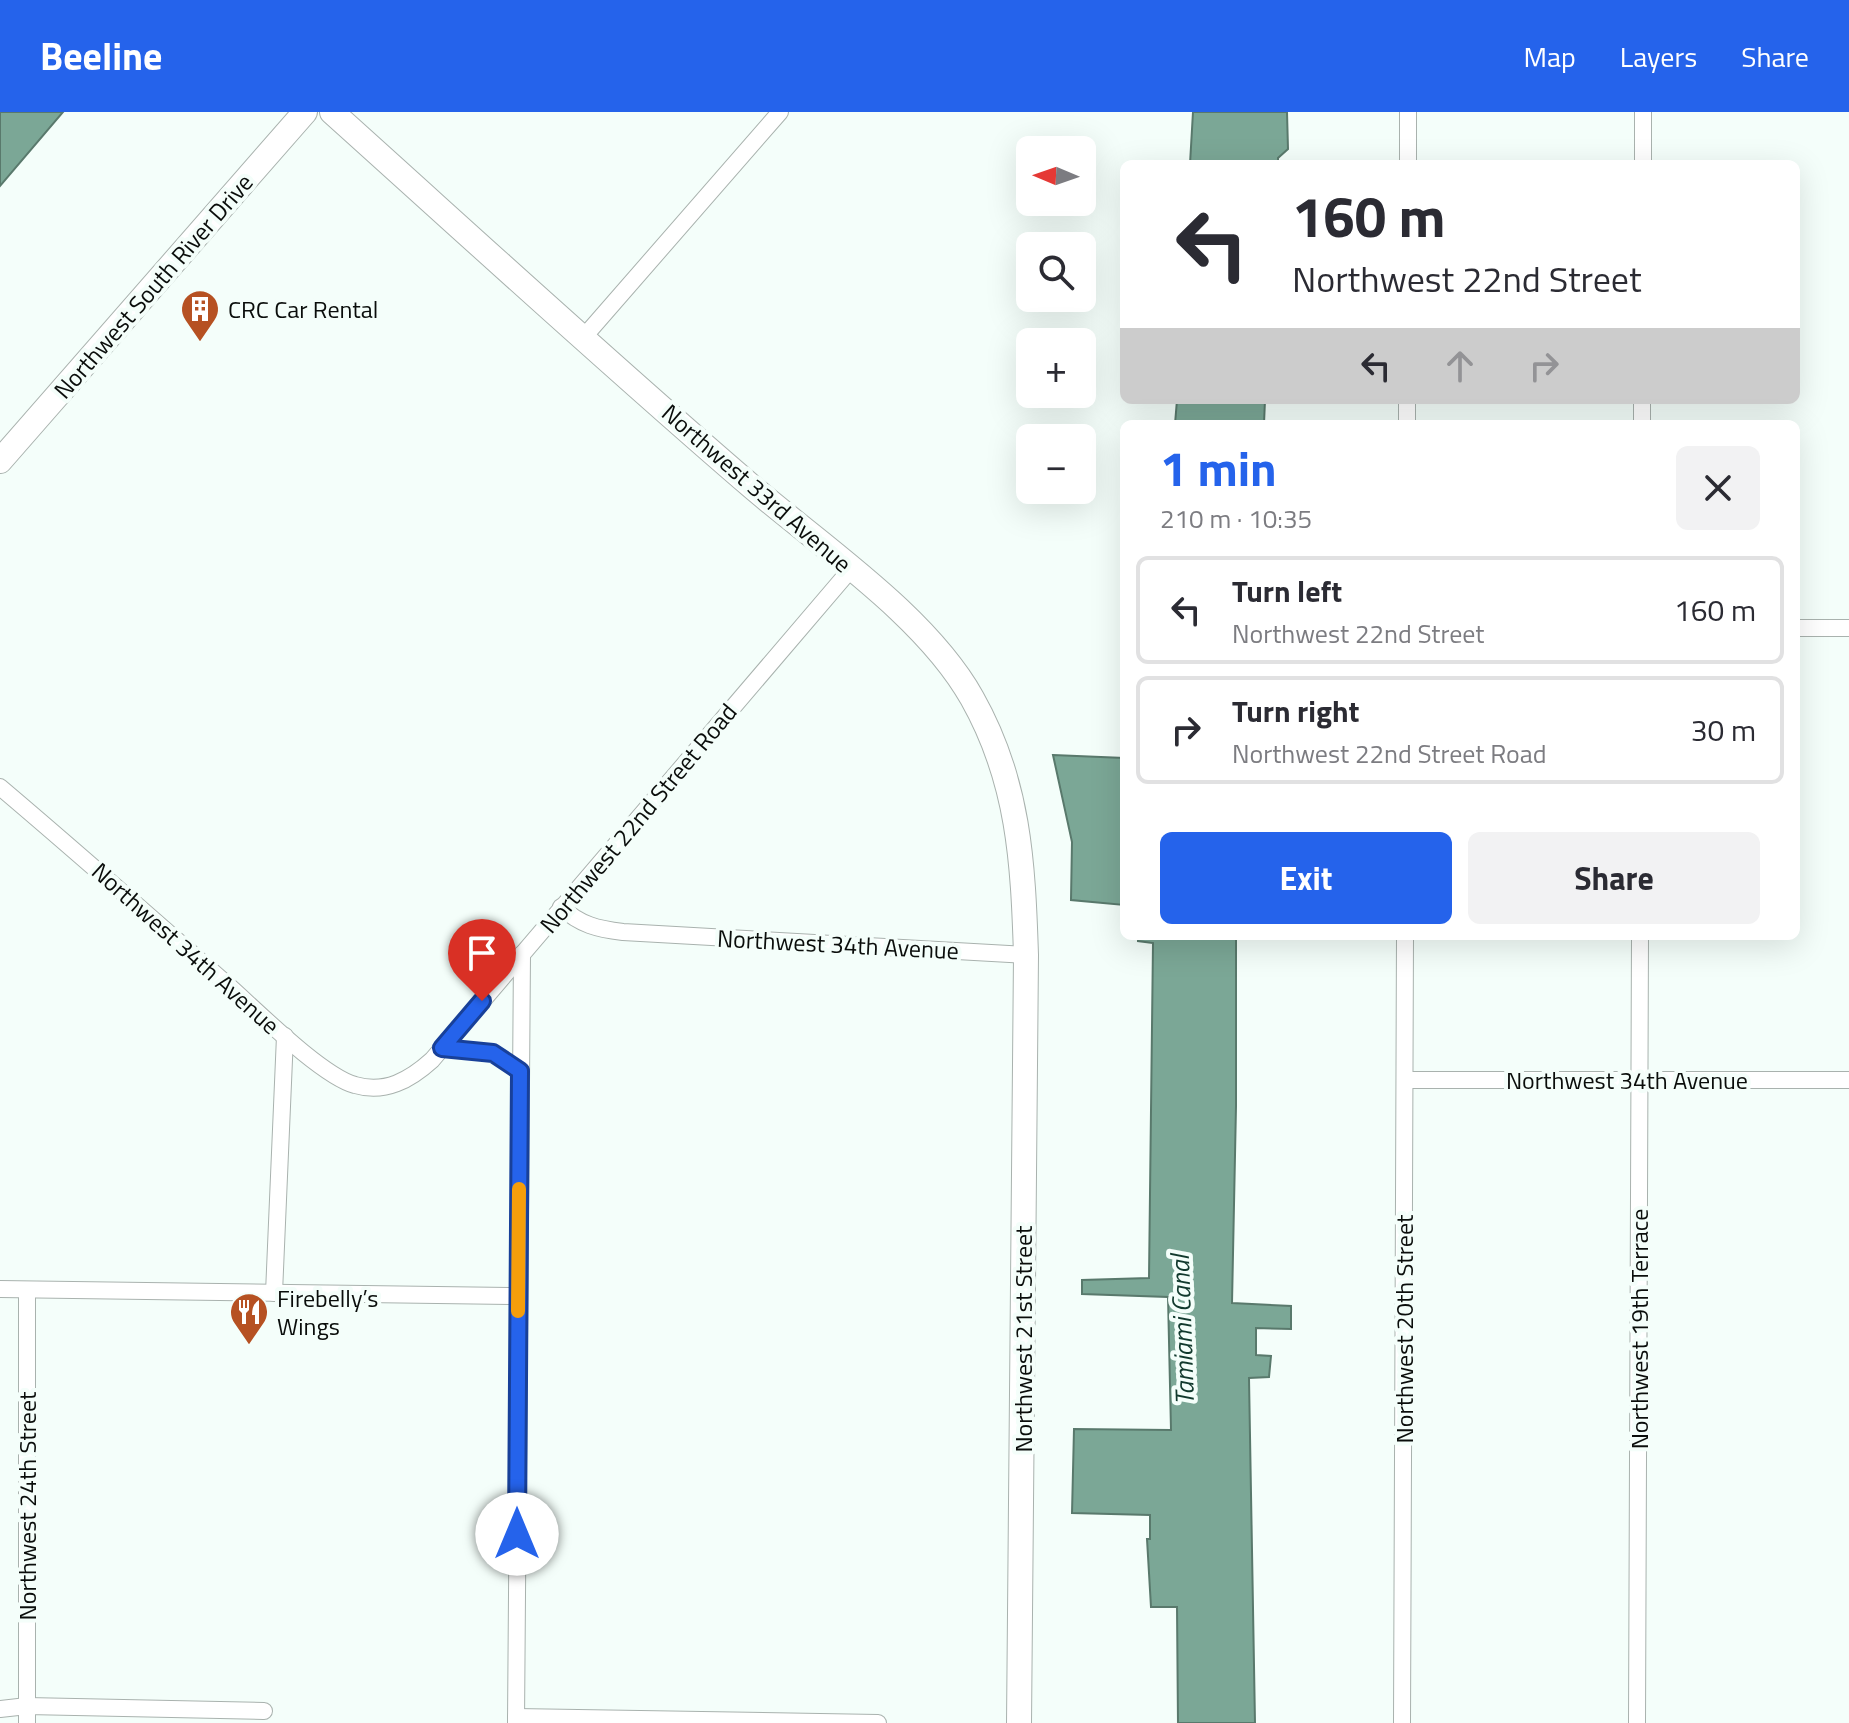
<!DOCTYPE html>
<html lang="en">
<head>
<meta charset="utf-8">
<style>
	body { margin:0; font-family:"Titillium Web",sans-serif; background:#f2f2f3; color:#2b2b33; height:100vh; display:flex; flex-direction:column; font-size:30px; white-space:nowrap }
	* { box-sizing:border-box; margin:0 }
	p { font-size:26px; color:#7c7c81 }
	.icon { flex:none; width:44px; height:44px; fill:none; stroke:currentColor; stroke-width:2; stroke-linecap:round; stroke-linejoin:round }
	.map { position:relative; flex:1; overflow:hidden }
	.side { position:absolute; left:1120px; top:308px; width:680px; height:520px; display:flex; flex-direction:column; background:#fff; border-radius:12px; box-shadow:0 8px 32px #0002 }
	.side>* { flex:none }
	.guide { position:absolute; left:1120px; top:48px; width:680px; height:244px; border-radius:12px; box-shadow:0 8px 32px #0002; background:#fff; color:#2b2b33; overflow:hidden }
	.needle { width:52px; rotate:272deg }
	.tools { position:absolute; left:1016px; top:24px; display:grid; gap:16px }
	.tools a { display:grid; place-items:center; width:80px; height:80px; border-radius:12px; background:#fff; box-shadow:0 8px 32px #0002; font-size:40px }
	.pin { position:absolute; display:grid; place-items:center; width:68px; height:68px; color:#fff; margin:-82px -34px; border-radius:50% 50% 50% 0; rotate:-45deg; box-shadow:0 0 8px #0007 }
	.pin .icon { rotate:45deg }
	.me { position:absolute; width:88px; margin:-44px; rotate:0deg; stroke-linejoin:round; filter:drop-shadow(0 0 6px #0008) }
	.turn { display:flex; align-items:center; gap:28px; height:168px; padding:0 40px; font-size:36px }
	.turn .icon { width:104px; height:104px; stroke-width:2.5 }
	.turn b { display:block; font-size:56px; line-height:68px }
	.lanes { display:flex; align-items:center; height:76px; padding:0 40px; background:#0003; justify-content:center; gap:40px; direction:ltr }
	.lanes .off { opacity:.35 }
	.round { display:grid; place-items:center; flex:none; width:84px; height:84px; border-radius:12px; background:#f2f2f3 }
	.overview { display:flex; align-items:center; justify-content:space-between; height:136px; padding:0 40px }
	h1 { font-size:48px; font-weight:700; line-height:60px; color:#2563eb }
	.action { display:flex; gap:16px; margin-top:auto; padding:16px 40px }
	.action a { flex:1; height:92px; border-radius:12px; background:#2563eb; color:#fff; font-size:32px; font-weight:700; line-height:92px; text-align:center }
	.action a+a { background:#f2f2f3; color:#2b2b33 }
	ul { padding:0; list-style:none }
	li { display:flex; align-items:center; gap:24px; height:108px; margin:0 16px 12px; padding:0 24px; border:4px solid #e1e1e2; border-radius:12px }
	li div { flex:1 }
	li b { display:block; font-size:30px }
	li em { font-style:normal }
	header { display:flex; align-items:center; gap:48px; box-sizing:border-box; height:112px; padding:0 40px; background:#2563eb; color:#fff }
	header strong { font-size:38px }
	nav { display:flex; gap:44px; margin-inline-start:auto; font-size:28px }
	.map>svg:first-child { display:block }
	.water { fill:#7ba796; stroke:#59796c; stroke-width:2 }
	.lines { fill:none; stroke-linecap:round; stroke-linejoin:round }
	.street-casing { stroke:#a9b2ae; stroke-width:18 }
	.secondary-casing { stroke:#a9b2ae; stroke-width:26 }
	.street { stroke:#fff; stroke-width:16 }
	.secondary { stroke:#fff; stroke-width:24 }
	.route-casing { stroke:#184099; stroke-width:20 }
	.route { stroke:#2563eb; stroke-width:14 }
	.slow { stroke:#f59e0b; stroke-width:14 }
	.labels { text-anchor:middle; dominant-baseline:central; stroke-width:8; stroke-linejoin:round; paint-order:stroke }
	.street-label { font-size:24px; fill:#0a0d0b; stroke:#f4fefa }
	.poi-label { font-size:24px; fill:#0a0d0b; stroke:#f4fefa; text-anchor:start }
	.water-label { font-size:26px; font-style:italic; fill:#11392d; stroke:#f4fefa }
</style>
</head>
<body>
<header>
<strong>Beeline</strong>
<nav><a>Map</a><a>Layers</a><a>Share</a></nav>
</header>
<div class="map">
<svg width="1849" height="1611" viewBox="0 0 1849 1611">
	<rect width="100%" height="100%" fill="#f4fefa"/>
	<g class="water">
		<polygon points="0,0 63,0 0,74"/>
		<polygon points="1193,0 1287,0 1288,37 1278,46 1278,52 1190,52"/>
		<polygon points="1177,288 1265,288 1264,312 1175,312"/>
		<polygon points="1053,643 1124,646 1124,793 1071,788 1072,730"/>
		<polygon points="1138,824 1236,824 1236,994 1232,1191 1291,1194 1291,1217 1256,1216 1256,1243 1271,1244 1269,1265 1249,1266 1255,1611 1178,1611 1177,1495 1151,1495 1147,1427 1150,1427 1150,1403 1072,1401 1074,1317 1171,1318 1168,1185 1082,1182 1082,1168 1149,1166 1153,831 1138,829"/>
	</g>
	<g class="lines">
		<g class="street-casing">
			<g id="street">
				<polyline points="1408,52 1408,0"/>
				<polyline points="1643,52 1643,0"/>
				<polyline points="583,226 780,0"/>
				<polyline points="1407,312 1407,288"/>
				<polyline points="1642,312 1642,288"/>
				<polyline points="1796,516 1849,516"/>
				<path d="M0,675C78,741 154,808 230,875C258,900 322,964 355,973C385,982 410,968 432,948L851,457"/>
				<path d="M561,795C580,813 598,817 623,820L1026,843"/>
				<polyline points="442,936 493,941 520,959"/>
				<polyline points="1405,968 1849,968"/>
				<polyline points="0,1177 518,1184"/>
				<polyline points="27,1178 27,1611"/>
				<polyline points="274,1181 285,924"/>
				<polyline points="0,1597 27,1594 264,1599"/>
				<polyline points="516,1605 878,1611"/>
				<polyline points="516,1611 522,842"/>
				<polyline points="1402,1611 1405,824"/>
				<polyline points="1637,1611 1640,824"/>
			</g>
		</g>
		<g class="secondary-casing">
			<g id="secondary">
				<path d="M332,0C471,125 609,252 751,374C822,435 926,504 972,586C1019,669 1023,750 1026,843L1019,1611"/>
				<polyline points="0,349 305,0"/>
			</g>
		</g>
		<use href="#street" class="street"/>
		<use href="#secondary" class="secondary"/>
	</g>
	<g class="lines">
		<g class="route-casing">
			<polyline id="route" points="482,889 442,936 493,941 520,959 517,1422"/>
		</g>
		<use href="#route" class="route"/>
		<polyline class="slow" points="518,1199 519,1077"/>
	</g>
	<defs>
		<g id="building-pin" transform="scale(2)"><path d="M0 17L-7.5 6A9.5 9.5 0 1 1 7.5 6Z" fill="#b65122" stroke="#f4fefa"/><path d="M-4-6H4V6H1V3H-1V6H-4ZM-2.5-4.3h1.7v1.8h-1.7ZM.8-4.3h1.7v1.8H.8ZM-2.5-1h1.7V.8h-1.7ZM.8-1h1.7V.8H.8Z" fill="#fff"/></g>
		<g id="restaurant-pin" transform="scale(2)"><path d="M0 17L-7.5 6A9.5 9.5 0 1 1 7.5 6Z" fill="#b65122" stroke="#f4fefa"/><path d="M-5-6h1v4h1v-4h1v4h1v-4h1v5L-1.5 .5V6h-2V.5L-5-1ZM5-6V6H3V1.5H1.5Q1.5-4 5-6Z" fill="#fff"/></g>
	</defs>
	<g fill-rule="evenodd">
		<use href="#building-pin" x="200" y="197"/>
		<use href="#restaurant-pin" x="249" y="1200"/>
	</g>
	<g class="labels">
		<g class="street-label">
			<text transform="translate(153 174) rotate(-49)">Northwest South River Drive</text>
			<text transform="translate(757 376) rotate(41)">Northwest 33rd Avenue</text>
			<text transform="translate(638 706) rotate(-50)">Northwest 22nd Street Road</text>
			<text transform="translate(838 832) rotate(3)">Northwest 34th Avenue</text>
			<text transform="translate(186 836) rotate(42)">Northwest 34th Avenue</text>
			<text x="1627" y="968">Northwest 34th Avenue</text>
			<text transform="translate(1404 1217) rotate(-90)">Northwest 20th Street</text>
			<text transform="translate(1639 1217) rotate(-90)">Northwest 19th Terrace</text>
			<text transform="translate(1023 1227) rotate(-90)">Northwest 21st Street</text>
			<text transform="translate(27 1394) rotate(-90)">Northwest 24th Street</text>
		</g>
		<g class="poi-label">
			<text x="228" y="197">CRC Car Rental</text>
			<text x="277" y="1186">Firebelly’s<tspan x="277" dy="28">Wings</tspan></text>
		</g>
		<g class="water-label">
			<text transform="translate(1182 1218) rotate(-92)">Tamiami Canal</text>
		</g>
	</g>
</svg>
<div class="tools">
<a><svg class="needle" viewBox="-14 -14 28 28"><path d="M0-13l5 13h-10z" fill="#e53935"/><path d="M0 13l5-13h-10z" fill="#7c7c81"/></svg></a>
<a><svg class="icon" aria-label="search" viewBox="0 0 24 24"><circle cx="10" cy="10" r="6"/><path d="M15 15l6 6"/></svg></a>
<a>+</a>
<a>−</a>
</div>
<div class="pin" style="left:482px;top:889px;background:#d93025"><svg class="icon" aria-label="arrive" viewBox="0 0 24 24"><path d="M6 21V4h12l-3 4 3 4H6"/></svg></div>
<svg class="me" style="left:517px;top:1422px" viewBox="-20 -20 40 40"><circle r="19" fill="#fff"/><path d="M0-13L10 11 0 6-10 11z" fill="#2563eb"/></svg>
<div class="guide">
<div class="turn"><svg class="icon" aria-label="left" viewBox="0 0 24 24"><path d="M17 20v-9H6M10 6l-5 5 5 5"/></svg><div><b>160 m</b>Northwest 22nd Street</div></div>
<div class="lanes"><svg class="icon" aria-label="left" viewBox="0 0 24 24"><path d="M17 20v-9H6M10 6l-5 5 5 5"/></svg><svg class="icon off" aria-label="ahead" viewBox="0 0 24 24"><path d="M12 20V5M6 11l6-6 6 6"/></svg><svg class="icon off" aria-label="right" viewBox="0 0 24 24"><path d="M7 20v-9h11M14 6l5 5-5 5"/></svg></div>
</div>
<section class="side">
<div class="overview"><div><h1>1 min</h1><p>210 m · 10:35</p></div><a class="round"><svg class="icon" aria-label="close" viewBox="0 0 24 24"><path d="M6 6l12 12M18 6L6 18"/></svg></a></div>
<ul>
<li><svg class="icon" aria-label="left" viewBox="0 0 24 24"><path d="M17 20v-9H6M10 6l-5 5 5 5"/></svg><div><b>Turn left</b><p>Northwest 22nd Street</p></div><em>160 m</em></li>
<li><svg class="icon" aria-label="right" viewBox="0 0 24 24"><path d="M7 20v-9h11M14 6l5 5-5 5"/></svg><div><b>Turn right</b><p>Northwest 22nd Street Road</p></div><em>30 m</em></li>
</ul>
<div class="action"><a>Exit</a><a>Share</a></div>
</section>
</div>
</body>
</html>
